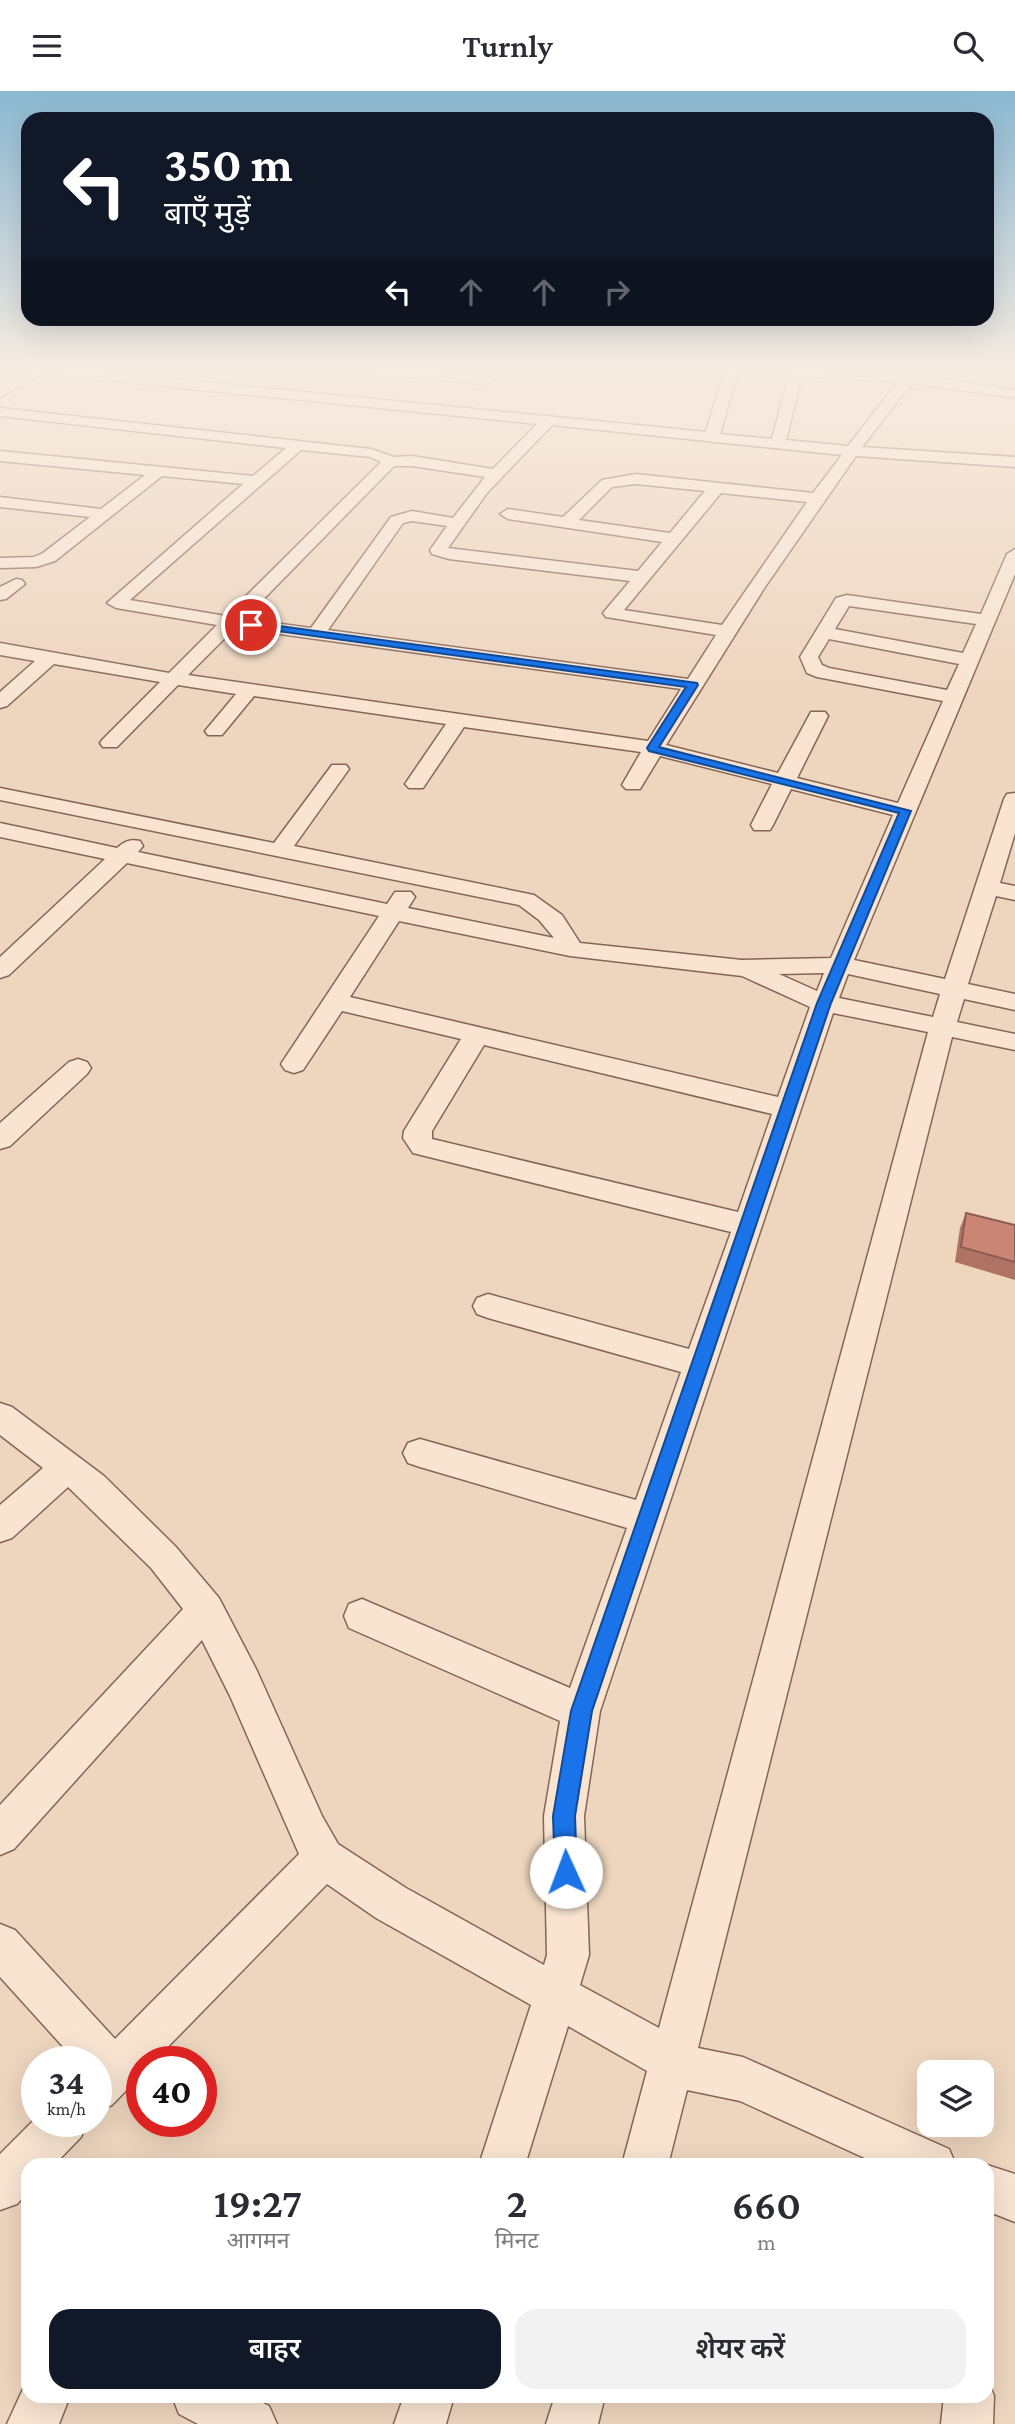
<!DOCTYPE html>
<html lang="hi">
<head>
<meta charset="utf-8">
<style>
	body { margin:0; font-family:"Crimson Pro","Noto Sans Devanagari",serif; background:#f2f2f3; color:#2b2b33; height:100vh; display:flex; flex-direction:column; font-size:26px; white-space:nowrap }
	* { box-sizing:border-box; margin:0 }
	p { font-size:23px; color:#7c7c81 }
	.icon { flex:none; width:38px; height:38px; fill:none; stroke:currentColor; stroke-width:2; stroke-linecap:round; stroke-linejoin:round }
	.map { position:relative; flex:1; overflow:hidden }
	.drawer { position:absolute; left:21px; top:2067px; width:973px; height:245px; display:flex; flex-direction:column; background:#fff; border-radius:21px; box-shadow:0 7px 28px #0002 }
	.drawer>* { flex:none }
	.top-card { position:absolute; left:21px; top:21px; width:973px; height:214px; border-radius:21px; box-shadow:0 7px 28px #0002; background:#111827; color:#fff; overflow:hidden }
	.controls { position:absolute; left:917px; top:1969px; display:grid; gap:14px }
	.controls a { display:grid; place-items:center; width:77px; height:77px; border-radius:14px; background:#fff; box-shadow:0 7px 28px #0002; font-size:35px }
	.speed { position:absolute; left:21px; top:1955px; display:flex; gap:14px; font-size:35px; font-weight:700; text-align:center }
	.speed>* { display:grid; place-content:center; width:91px; height:91px; border-radius:50%; background:#fff; box-shadow:0 7px 28px #0002; line-height:1 }
	.speed small { font-size:18px; font-weight:400 }
	.speed .limit { border:10px solid #d22; background:#fff; color:#111 }
	.pin { position:absolute; display:grid; place-items:center; width:60px; height:60px; color:#fff; margin:-30px; border:4px solid #fff; border-radius:50%; box-shadow:0 2px 7px #0007 }
	.me { position:absolute; width:77px; margin:-38px; rotate:358deg; stroke-linejoin:round; filter:drop-shadow(0 0 5px #0008) }
	.turn { display:flex; align-items:center; gap:24px; height:147px; padding:0 28px; font-size:32px }
	.turn .icon { width:91px; height:91px; stroke-width:2.5 }
	.turn b { display:block; font-size:49px; line-height:60px }
	.lanes { display:flex; align-items:center; height:66px; padding:0 28px; background:#0003; justify-content:center; gap:35px; direction:ltr }
	.lanes .off { opacity:.35 }
	.eta { display:flex; justify-content:space-evenly; align-items:center; height:119px; text-align:center }
	.eta b { font-size:42px; font-weight:600; line-height:49px }
	.cta { display:flex; gap:14px; margin-top:auto; padding:14px 28px }
	.cta a { flex:1; height:80px; border-radius:21px; background:#111827; color:#fff; font-size:28px; font-weight:600; line-height:80px; text-align:center }
	.cta a+a { background:#f2f2f3; color:#2b2b33 }
	header { display:flex; justify-content:space-between; align-items:center; height:91px; padding:0 28px; background:#fff; font-size:32px; font-weight:600 }
	.map>svg:first-child { display:block }
	.lines { fill:none; stroke-linecap:round; stroke-linejoin:round }
	.minor-casing { stroke:#856557; stroke-width:3 }
	.minor { fill:#f8e4d1; fill-rule:evenodd }
	.wall { fill:#af7264 }
	.building { fill:#cb8574; stroke:#8e5d51; stroke-width:2 }
	.route { fill:#1a73e8; stroke:#114b97; stroke-width:2 }
</style>
</head>
<body>
<header><svg class="icon" aria-label="menu" viewBox="0 0 24 24"><path d="M4 6h16M4 12h16M4 18h16"/></svg>Turnly<svg class="icon" aria-label="search" viewBox="0 0 24 24"><circle cx="10" cy="10" r="6"/><path d="M15 15l6 6"/></svg></header>
<div class="map">
<svg width="1015" height="2333" viewBox="0 0 1015 2333">
	<rect width="100%" height="100%" fill="#edd5be"/>
	<g class="lines">
		<g class="minor-casing">
			<g id="minor">
				<path d="M31,280H93L706,341L724,280H738L720,343L772,348L790,280L905,283L907,280H921L918,284L1015,299V307L912,292L862,356L1015,366V376L856,365L765,496L666,654L778,682L811,621H825L828,625L797,687L898,712L943,610L817,586L807,582L800,566L836,507L847,504L981,523L1007,463L1015,458V483L854,869L945,888L1004,708L1007,703L1015,702V742L1000,792L1015,795V809L996,805L968,893L1015,903V919L964,908L957,931L1015,943V959L952,946L698,1957L743,1966L949,2058L956,2074H880L740,2010L687,1999L668,2074H622L647,1980L568,1935L525,2074H479L531,1914L376,1827L327,1793L154,1970H142V1983L112,2014L96,2020V1970H76L0,1886V1833L15,1839L115,1948L299,1763L230,1605L202,1549L14,1758L0,1764V1714L183,1518L151,1477L68,1396L12,1447L0,1451V1414L43,1377L0,1344V1312L12,1316L104,1385L175,1455L219,1507L257,1580L322,1725L338,1753L406,1797L544,1874L547,1864L544,1725L560,1630L349,1537L344,1525L349,1513L362,1508L570,1597L627,1437L420,1376L408,1372L403,1362L408,1352L420,1348L636,1409L681,1281L488,1227L477,1223L473,1215L477,1207L488,1203L689,1258L731,1141L413,1062L403,1047L404,1040L461,948L342,920L303,979L294,982L285,979L281,973L379,825L127,772L9,884L0,887V866L105,768L0,746V732L117,757C125,750 130,748 140,750L143,755L138,761L387,813L395,801H411L415,806L408,817L554,847L539,829L519,814L0,709V697L274,752L332,674H346L349,678L294,755L534,804L562,824L580,852L742,869L831,867L893,724L791,698L773,734L770,739H754L751,734L772,693L660,665L640,698H626L622,694L641,661L464,636L423,697H409L405,693L446,633L254,605L222,644H208L205,640L236,603L178,594L117,656H103L100,652L103,648L160,591L54,573L7,615L0,617V601L35,570L0,564V552L169,582L217,534L116,517L107,512L243,393L162,385L55,470L36,476L0,477V467L34,466L43,462L90,426L0,416V406L101,418L145,384L0,370V360L253,385L286,357L0,325V317L371,358L394,366L412,365L493,378L537,333L53,284L47,281L0,306V296ZM802,285L898,291L848,355L786,349ZM552,334L842,364L813,402L636,383L602,389L563,426L508,418L500,423L508,428L662,451L638,480L448,457L487,402ZM301,359L370,366L381,371L226,525L130,509ZM394,375H412L485,386L453,427L412,420L391,426L311,537L244,528ZM636,393L705,400L670,442L579,429L612,396ZM721,402L807,411L722,534L624,519ZM412,430L447,435L430,459L432,463L449,468L630,490L603,522L606,526L716,544L688,588L328,539L403,432ZM849,515L976,533L963,562L835,538ZM235,537L681,598L648,650L188,584ZM829,548L959,573L947,599L829,577L822,574L818,566ZM399,830L570,865L742,885L810,916L778,1006L350,906ZM824,882L817,900L779,883ZM848,883L940,903L933,926L839,907ZM833,922L928,941L659,1937L580,1894L589,1864L584,1725L600,1620ZM484,954L772,1023L738,1121L432,1048V1040Z"/>
				<polygon points="350,280 437,280 487,286 494,290 487,294 429,287 357,284"/>
				<polygon points="16,488 22,489 25,493 6,508 0,509 0,496"/>
				<polygon points="78,968 87,971 91,977 87,983 10,1055 0,1058 0,1032 69,971"/>
				<polygon points="37,2026 37,2030 88,2030 81,2046 54,2074 28,2074 28,2101 17,2113 0,2119 0,2063"/>
				<polygon points="987,2074 1015,2083 1015,2131 987,2120"/>
				<polygon points="28,2287 28,2305 70,2305 59,2333 7,2333"/>
				<polygon points="987,2287 994,2305 993,2333 941,2333 944,2305 987,2305"/>
				<polygon points="172,2305 249,2305 269,2315 277,2333 198,2333 179,2323"/>
				<polygon points="404,2305 454,2305 446,2333 394,2333"/>
				<polygon points="555,2305 605,2305 598,2333 546,2333"/>
			</g>
		</g>
		<use href="#minor" class="minor"/>
	</g>
	<polygon class="wall" points="966,1122 1015,1134 1015,1189 955,1171 960,1137"/>
	<polygon class="building" points="966,1122 1015,1134 1015,1171 961,1156"/>
	<linearGradient id="sky" x2="0" y2="1"><stop stop-color="#8bb8d2"/><stop offset="0.46" stop-color="#f7ece2"/><stop offset="1" stop-color="#f7ece2" stop-opacity="0"/></linearGradient>
	<rect width="1015" height="607" fill="url(#sky)"/>
	<polygon class="route" points="251,531 697,592 698,594 659,656 911,720 831,912 592,1620 575,1725 577,1781 573,1788 566,1792 558,1788 555,1781 553,1725 571,1620 817,912 899,722 649,660 647,657 686,596 248,536 248,532"/>
</svg>
<div class="controls">
<a><svg class="icon" aria-label="layers" viewBox="0 0 24 24"><path d="M12 4l9 5-9 5-9-5zM3 14l9 5 9-5"/></svg></a>
</div>
<div class="speed"><div>34<small>km/h</small></div><div class="limit">40</div></div>
<div class="pin" style="left:251px;top:534px;background:#d93025"><svg class="icon" aria-label="arrive" viewBox="0 0 24 24"><path d="M6 21V4h12l-3 4 3 4H6"/></svg></div>
<svg class="me" style="left:566px;top:1781px" viewBox="-20 -20 40 40"><circle r="19" fill="#fff"/><path d="M0-13L10 11 0 6-10 11z" fill="#1a73e8"/></svg>
<div class="top-card">
<div class="turn"><svg class="icon" aria-label="left" viewBox="0 0 24 24"><path d="M17 20v-9H6M10 6l-5 5 5 5"/></svg><div><b>350 m</b>बाएँ मुड़ें</div></div>
<div class="lanes"><svg class="icon" aria-label="left" viewBox="0 0 24 24"><path d="M17 20v-9H6M10 6l-5 5 5 5"/></svg><svg class="icon off" aria-label="ahead" viewBox="0 0 24 24"><path d="M12 20V5M6 11l6-6 6 6"/></svg><svg class="icon off" aria-label="ahead" viewBox="0 0 24 24"><path d="M12 20V5M6 11l6-6 6 6"/></svg><svg class="icon off" aria-label="right" viewBox="0 0 24 24"><path d="M7 20v-9h11M14 6l5 5-5 5"/></svg></div>
</div>
<section class="drawer">
<div class="eta">
<div><b>19:27</b><p>आगमन</p></div>
<div><b>2</b><p>मिनट</p></div>
<div><b>660</b><p>m</p></div>
</div>
<div class="cta"><a>बाहर</a><a>शेयर करें</a></div>
</section>
</div>
</body>
</html>
